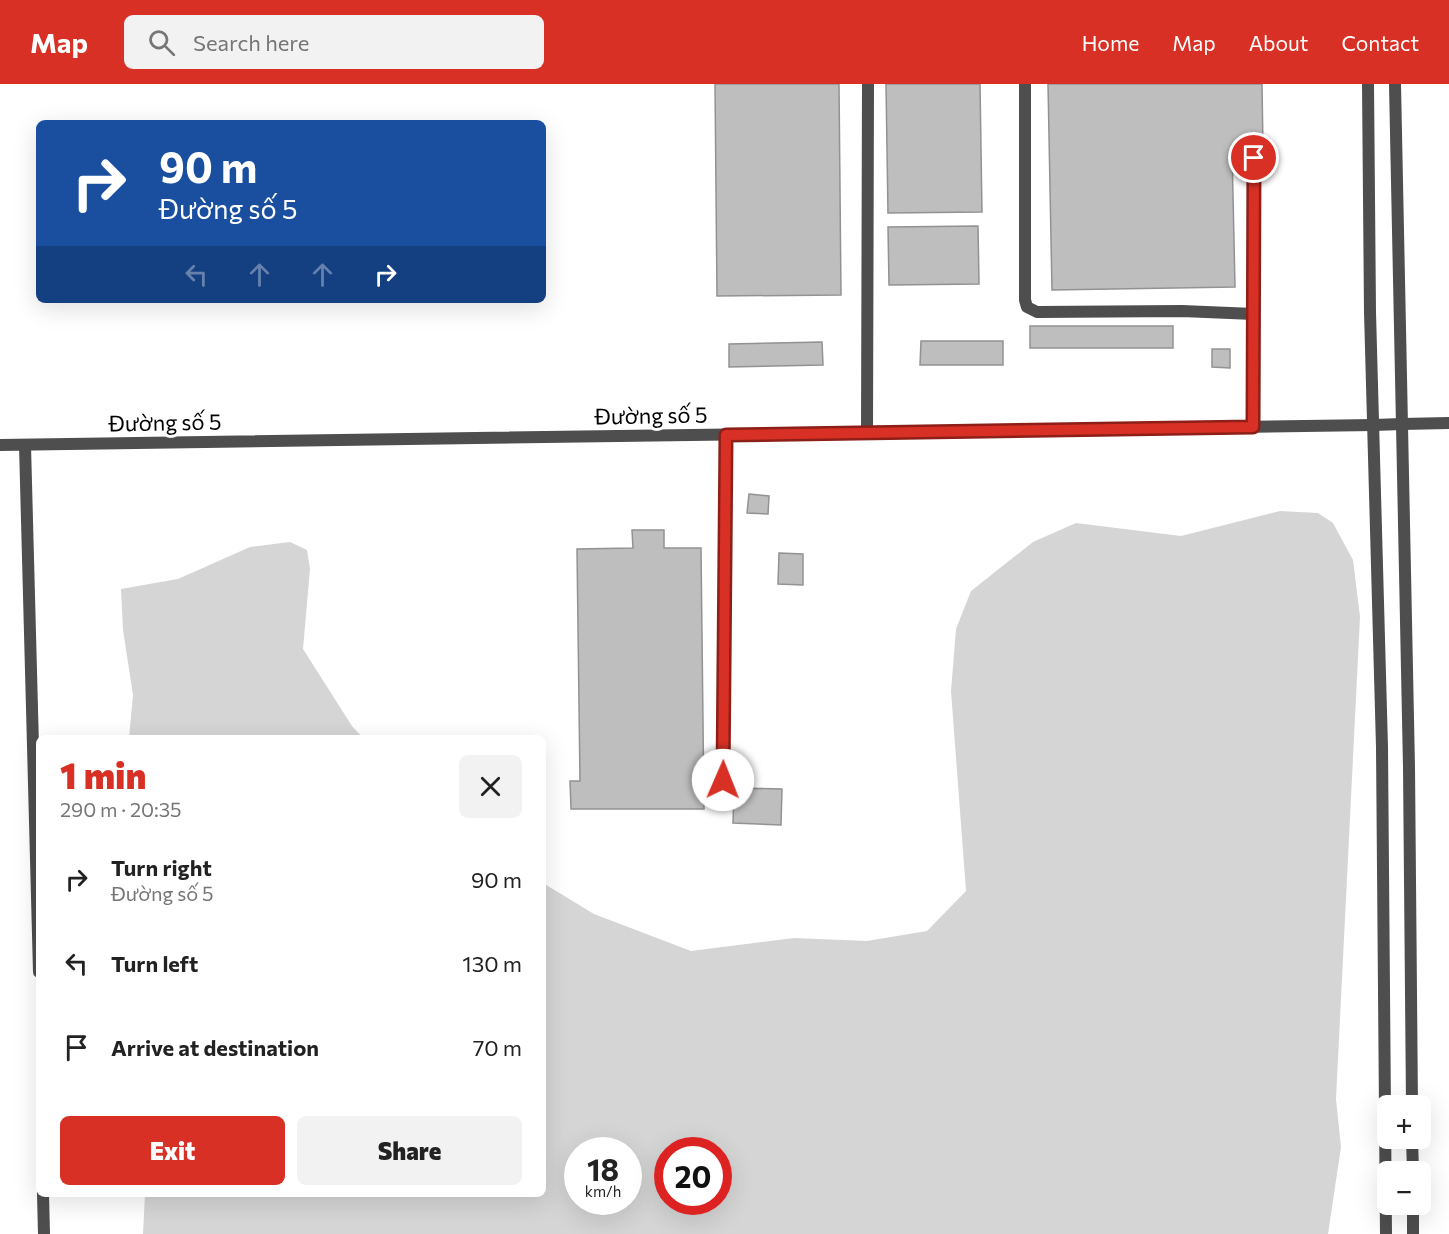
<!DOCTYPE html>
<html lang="en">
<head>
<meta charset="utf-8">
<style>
	body { margin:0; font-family:Commissioner,sans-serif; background:#f2f2f2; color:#222; height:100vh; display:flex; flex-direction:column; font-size:22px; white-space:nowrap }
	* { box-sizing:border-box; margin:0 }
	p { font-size:20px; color:#767676 }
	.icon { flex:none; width:33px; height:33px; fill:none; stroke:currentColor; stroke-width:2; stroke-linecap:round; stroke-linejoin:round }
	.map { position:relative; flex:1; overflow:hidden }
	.details { position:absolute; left:36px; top:651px; width:510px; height:462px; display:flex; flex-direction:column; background:#fff; border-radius:9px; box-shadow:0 6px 24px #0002 }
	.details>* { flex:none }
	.banner { position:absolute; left:36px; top:36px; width:510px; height:183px; border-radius:9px; box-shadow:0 6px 24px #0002; background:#1a4fa0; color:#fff; overflow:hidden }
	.buttons { position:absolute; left:1377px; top:1011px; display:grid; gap:12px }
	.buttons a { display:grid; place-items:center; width:54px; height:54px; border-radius:9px; background:#fff; box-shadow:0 6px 24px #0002; font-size:30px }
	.speed { position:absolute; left:564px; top:1053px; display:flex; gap:12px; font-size:30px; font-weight:700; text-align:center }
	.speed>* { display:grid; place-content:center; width:78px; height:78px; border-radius:50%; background:#fff; box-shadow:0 6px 24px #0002; line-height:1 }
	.speed small { font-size:15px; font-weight:400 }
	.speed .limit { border:9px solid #d22; background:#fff; color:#111 }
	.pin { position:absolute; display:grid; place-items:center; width:51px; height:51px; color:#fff; margin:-26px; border:3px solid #fff; border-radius:50%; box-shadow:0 2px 6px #0007 }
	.me { position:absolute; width:66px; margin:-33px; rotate:1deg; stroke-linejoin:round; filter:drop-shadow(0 0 4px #0008) }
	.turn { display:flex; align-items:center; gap:21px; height:126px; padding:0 24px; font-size:27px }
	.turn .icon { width:78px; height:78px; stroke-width:2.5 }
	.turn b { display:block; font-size:42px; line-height:51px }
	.lanes { display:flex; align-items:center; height:57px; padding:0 24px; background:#0003; justify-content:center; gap:30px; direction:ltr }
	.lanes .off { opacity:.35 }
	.round { display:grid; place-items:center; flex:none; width:63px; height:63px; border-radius:9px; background:#f2f2f2 }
	.overview { display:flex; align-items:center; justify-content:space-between; height:102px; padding:0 24px }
	h1 { font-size:36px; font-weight:800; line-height:45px; color:#d93025 }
	.cta { display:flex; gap:12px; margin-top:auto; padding:12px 24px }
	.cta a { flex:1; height:69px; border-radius:9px; background:#d93025; color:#fff; font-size:24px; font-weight:800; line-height:69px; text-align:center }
	.cta a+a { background:#f2f2f2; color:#222 }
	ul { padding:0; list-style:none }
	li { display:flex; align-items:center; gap:18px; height:84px; padding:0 24px }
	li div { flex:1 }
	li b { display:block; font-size:22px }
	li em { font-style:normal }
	header { display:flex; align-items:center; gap:36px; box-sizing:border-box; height:84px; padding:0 30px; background:#d93025; color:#fff }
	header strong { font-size:28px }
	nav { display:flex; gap:33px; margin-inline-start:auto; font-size:21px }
	.search { width:420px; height:54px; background:#f2f2f2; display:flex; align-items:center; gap:15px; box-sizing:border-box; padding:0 21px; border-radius:9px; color:#767676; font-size:22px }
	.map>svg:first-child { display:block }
	.green { fill:#d5d5d5; fill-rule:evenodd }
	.building { fill:#bebebe; stroke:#929292; stroke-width:1.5 }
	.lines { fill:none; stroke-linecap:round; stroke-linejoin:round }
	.service { stroke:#4e4e4e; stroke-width:12 }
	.minor { stroke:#4e4e4e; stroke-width:12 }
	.tertiary { stroke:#4e4e4e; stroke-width:12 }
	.route-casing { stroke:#8d1f18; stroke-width:15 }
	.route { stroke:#d93025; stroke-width:10 }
	.labels { text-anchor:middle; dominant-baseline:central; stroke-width:6; stroke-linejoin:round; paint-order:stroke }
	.street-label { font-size:22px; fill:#000; stroke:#fff }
</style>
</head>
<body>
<header>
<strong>Map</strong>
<div class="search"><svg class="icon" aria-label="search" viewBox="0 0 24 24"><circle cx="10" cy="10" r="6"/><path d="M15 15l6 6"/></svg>Search here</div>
<nav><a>Home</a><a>Map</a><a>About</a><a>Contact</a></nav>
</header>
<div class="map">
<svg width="1449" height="1150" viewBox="0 0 1449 1150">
	<rect width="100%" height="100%" fill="#fff"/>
	<g class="green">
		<path d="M1280,427L1318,429L1333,439L1353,476L1360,533L1336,1015L1341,1063L1328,1150H143L145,1110H543V799L594,830L691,867L794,854L867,857L927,847L966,807L951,607L956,545L971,507L1033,458L1076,439L1181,452ZM578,1066H628V1118H578ZM668,1066H718V1118H668Z"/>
		<polygon points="290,458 307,466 310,485 303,565 352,642 363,654 129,654 133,611 123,546 121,505 178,495 250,463"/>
	</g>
	<g class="building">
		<polygon points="715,0 839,0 841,211 717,212"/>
		<polygon points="886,0 980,0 982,128 888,129"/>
		<polygon points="1048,0 1262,0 1263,65 1232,65 1235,203 1052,206"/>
		<polygon points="978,142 979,200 889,201 888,143"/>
		<rect x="1030" y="242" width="143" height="22"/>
		<polygon points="921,257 1003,257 1003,281 920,281"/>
		<polygon points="822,258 823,281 729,283 729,260"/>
		<polygon points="1212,265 1230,265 1230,284 1212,283"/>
		<polygon points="749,410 769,412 768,430 747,429"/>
		<polygon points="632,446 664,446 664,464 701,464 704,725 571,725 570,697 580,697 577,465 633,464"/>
		<polygon points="779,469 803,470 803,501 778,500"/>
		<polygon points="734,704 782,705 781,741 733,739"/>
	</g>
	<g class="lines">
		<g class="service">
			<polyline points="1025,0 1025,216 1027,223 1037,228 1182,227 1254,230"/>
			<polyline points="1253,343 1254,74"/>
			<polyline points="867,348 868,0"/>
			<polyline points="723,696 726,351"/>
		</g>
		<g class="minor">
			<polyline points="1402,340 1449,339"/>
			<polyline points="0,361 1374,341"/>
			<polyline points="25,361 39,888"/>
			<polyline points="43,1110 44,1150"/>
		</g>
		<g class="tertiary">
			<polyline points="1368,0 1370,228 1382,663 1386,1150"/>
			<polyline points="1395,0 1409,683 1412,1022"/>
			<polyline points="1374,341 1402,340"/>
			<polyline points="1412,1054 1413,1088"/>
			<polyline points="1413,1120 1413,1150"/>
		</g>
	</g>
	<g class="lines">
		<g class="route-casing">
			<polyline id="route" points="723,696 726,351 1253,343 1254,74"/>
		</g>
		<use href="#route" class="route"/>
	</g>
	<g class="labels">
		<g class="street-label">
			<text transform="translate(651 331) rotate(-1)">Đường số 5</text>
			<text transform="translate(165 338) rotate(-1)">Đường số 5</text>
		</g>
	</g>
</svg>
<div class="buttons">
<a>+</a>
<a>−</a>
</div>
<div class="speed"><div>18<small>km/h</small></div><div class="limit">20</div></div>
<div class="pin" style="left:1254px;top:74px;background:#d93025"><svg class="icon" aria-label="arrive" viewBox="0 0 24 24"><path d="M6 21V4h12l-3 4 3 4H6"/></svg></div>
<svg class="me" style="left:723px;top:696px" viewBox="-20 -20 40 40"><circle r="19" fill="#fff"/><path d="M0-13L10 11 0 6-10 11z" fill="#d93025"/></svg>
<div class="banner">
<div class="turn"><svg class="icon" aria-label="right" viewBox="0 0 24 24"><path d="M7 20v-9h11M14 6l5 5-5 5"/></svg><div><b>90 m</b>Đường số 5</div></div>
<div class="lanes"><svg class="icon off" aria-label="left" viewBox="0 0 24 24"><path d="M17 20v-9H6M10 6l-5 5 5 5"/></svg><svg class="icon off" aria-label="ahead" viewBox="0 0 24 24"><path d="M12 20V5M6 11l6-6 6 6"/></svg><svg class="icon off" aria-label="ahead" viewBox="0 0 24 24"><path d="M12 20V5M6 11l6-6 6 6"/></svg><svg class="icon" aria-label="right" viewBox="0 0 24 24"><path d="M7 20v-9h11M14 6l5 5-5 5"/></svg></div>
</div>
<section class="details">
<div class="overview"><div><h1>1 min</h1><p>290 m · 20:35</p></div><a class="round"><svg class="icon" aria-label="close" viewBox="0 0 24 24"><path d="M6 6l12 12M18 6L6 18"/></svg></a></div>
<ul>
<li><svg class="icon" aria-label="right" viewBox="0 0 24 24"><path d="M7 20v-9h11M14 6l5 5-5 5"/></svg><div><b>Turn right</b><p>Đường số 5</p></div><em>90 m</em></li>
<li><svg class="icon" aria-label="left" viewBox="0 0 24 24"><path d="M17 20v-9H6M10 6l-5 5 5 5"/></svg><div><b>Turn left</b></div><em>130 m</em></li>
<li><svg class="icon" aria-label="arrive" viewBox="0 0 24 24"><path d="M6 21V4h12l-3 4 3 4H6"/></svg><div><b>Arrive at destination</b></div><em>70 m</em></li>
</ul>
<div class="cta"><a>Exit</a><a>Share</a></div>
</section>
</div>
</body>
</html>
